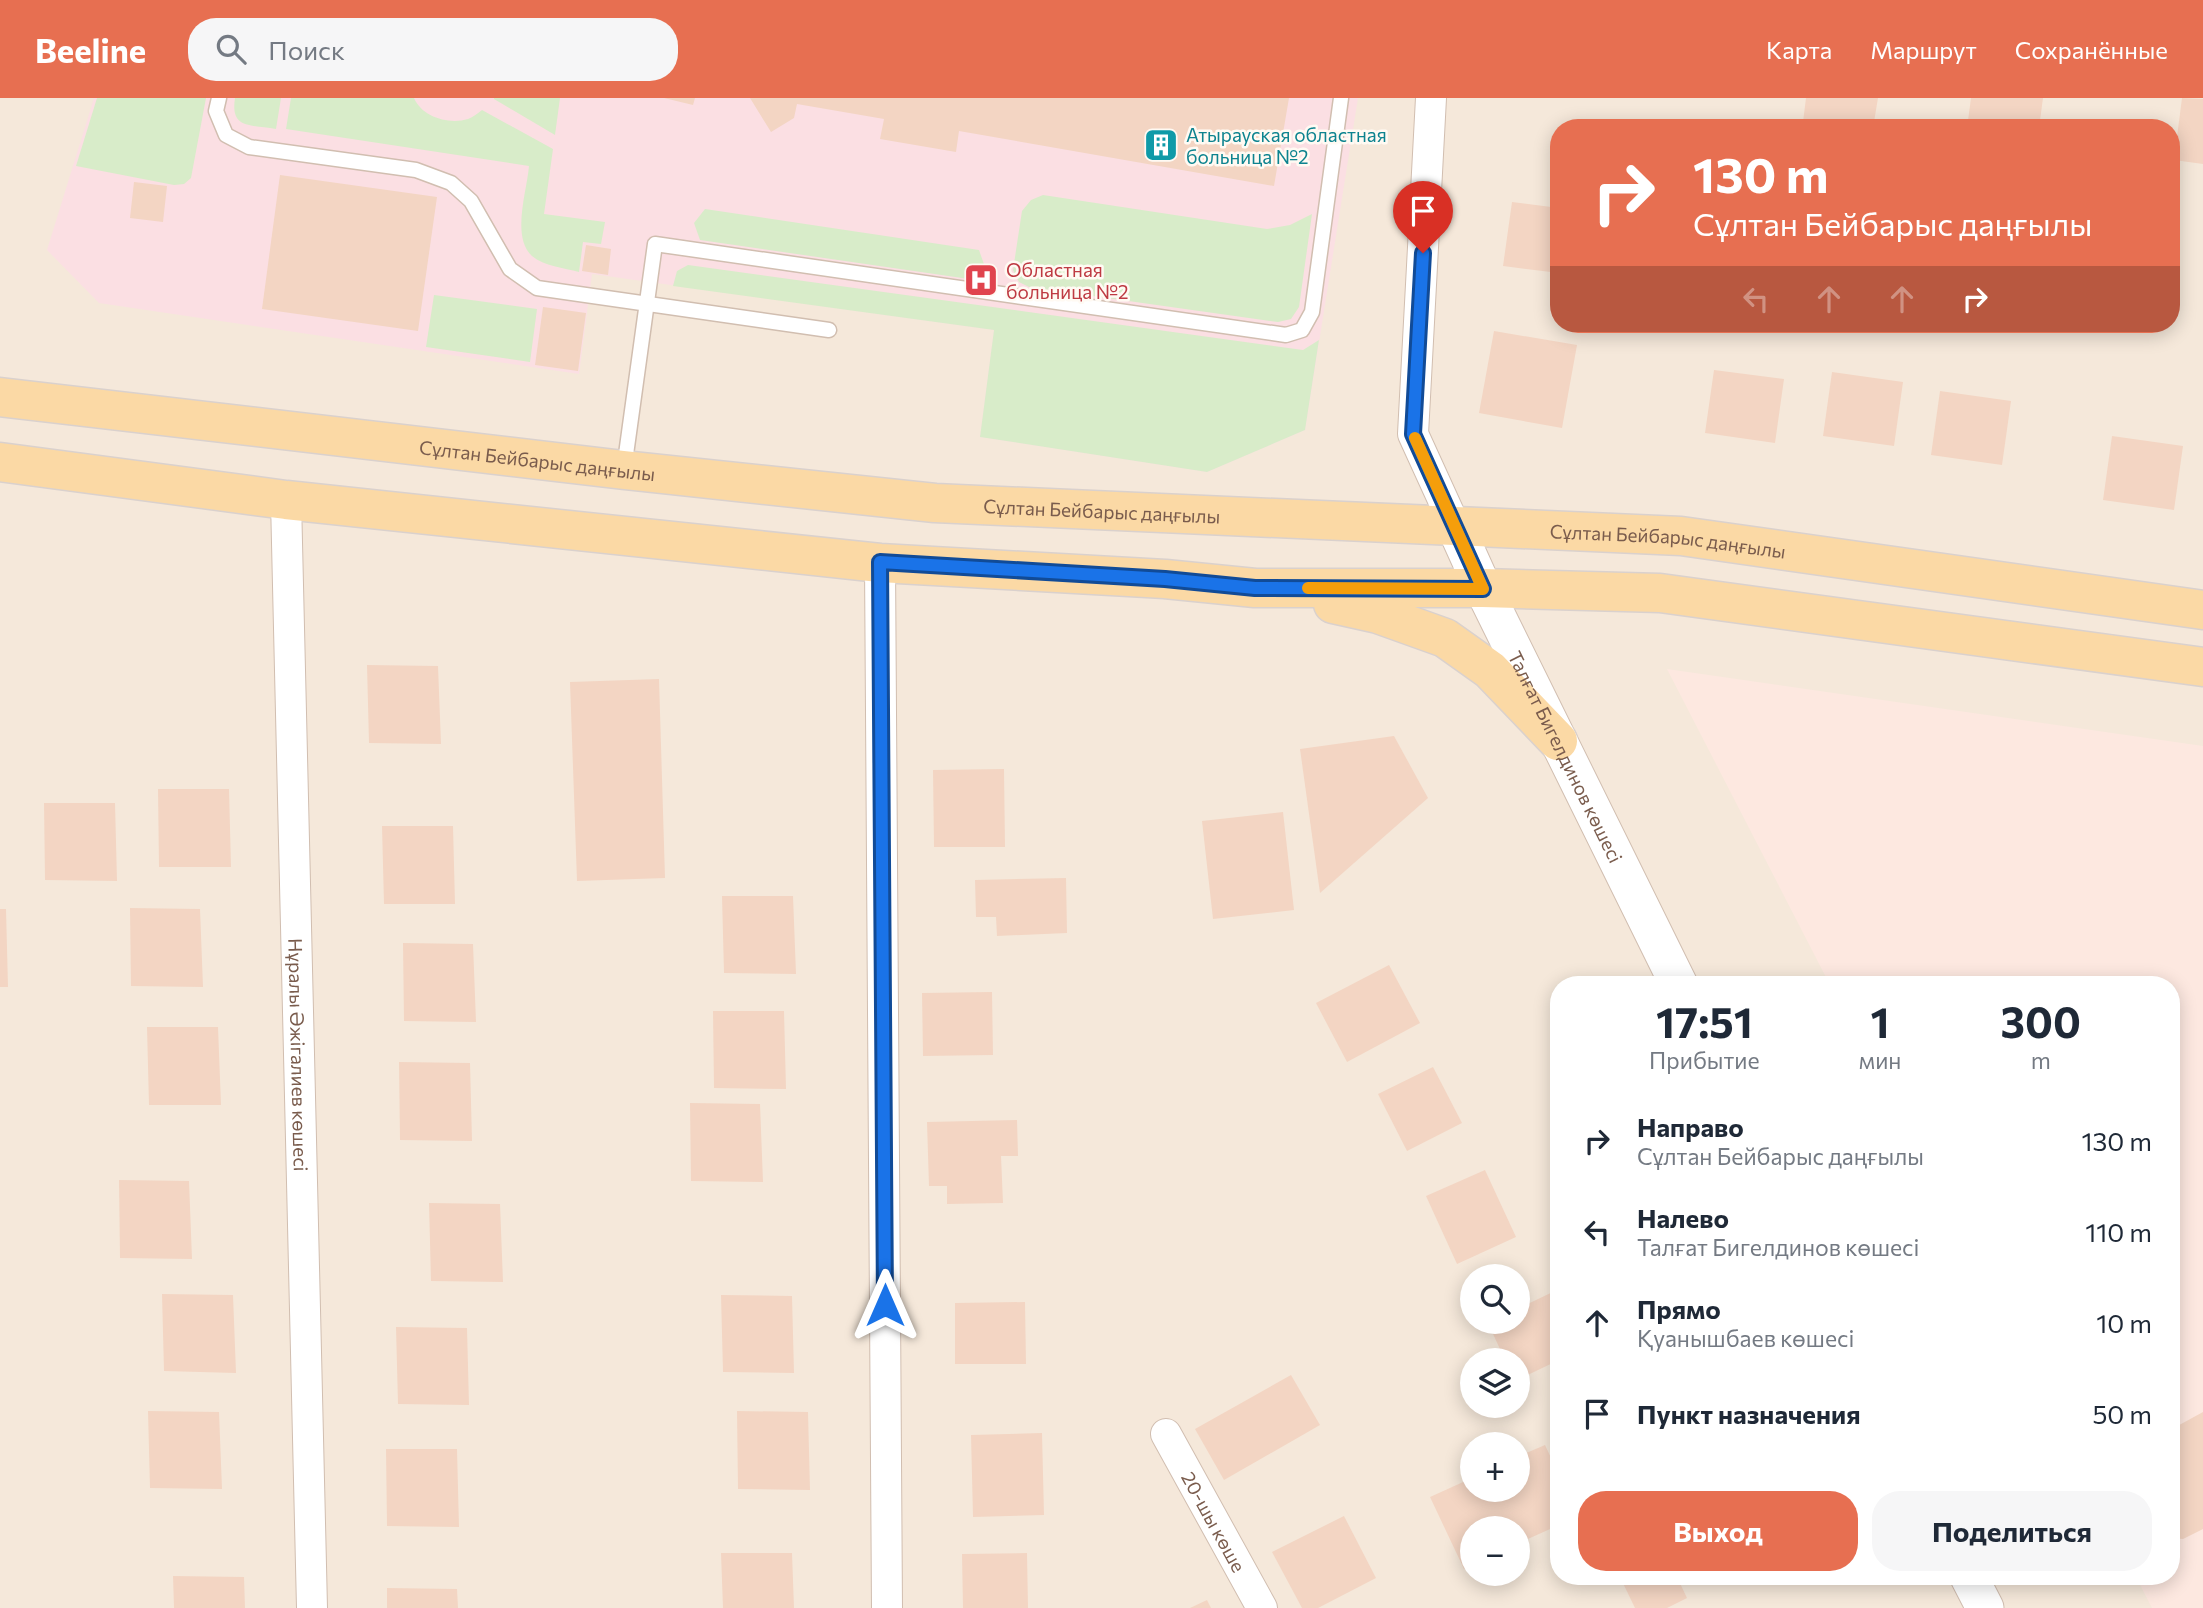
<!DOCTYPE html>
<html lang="ru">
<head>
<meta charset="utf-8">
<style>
	body { margin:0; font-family:Commissioner,sans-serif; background:#f6f6f7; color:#1f2937; height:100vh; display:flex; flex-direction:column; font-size:26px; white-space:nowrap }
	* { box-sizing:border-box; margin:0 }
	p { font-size:23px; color:#747a83 }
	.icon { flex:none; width:38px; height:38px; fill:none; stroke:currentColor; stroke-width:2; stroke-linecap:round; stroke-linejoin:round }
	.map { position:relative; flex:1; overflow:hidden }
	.sheet { position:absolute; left:1550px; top:878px; width:630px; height:609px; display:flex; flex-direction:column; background:#fff; border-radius:28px; box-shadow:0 4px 18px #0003 }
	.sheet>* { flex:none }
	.guide { position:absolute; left:1550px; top:21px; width:630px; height:214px; border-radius:28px; box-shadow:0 4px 18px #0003; background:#e76f51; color:#fff; overflow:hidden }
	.fabs { position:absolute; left:1460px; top:1166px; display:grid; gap:14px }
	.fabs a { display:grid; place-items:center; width:70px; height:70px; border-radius:50%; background:#fff; box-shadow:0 4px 18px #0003; font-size:35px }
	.pin { position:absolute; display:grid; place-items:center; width:60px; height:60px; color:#fff; margin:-72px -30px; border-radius:50% 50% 50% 0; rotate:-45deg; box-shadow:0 0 7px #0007 }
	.pin .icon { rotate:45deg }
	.me { position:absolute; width:77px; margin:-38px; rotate:0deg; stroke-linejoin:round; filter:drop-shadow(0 0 5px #0008) }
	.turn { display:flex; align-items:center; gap:24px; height:147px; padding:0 28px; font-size:32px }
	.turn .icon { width:91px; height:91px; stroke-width:2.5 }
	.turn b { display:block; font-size:49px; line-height:60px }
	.lanes { display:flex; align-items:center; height:66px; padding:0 28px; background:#0003; justify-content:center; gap:35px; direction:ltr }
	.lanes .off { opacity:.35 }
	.eta { display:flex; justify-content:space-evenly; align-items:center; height:119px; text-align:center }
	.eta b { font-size:42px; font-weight:700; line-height:49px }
	.primary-button { display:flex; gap:14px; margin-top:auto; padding:14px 28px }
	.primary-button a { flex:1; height:80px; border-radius:28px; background:#e76f51; color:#fff; font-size:28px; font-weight:700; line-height:80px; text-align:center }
	.primary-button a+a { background:#f6f6f7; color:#1f2937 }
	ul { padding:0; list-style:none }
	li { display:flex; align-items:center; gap:21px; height:91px; padding:0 28px }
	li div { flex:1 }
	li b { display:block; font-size:26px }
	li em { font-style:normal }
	header { display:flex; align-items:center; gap:42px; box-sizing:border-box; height:98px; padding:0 35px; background:#e76f51; color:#fff }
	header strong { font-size:33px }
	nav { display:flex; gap:38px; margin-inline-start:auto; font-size:24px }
	.search { width:490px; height:63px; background:#f6f6f7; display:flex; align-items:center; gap:18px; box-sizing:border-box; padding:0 24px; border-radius:28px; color:#747a83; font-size:26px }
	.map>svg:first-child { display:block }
	.residential { fill:#f5e8da; fill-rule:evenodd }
	.commercial { fill:#fde8e0 }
	.medical { fill:#fbdfe3 }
	.green { fill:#d8ecc9 }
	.building { fill:#f3d5c3 }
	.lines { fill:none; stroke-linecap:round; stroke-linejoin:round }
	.service-casing { stroke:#d1beb0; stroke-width:17 }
	.minor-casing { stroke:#d1beb0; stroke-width:32 }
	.tertiary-casing { stroke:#d1beb0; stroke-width:39 }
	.primary-casing { stroke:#dad1cd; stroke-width:41 }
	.service { stroke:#fff; stroke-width:14 }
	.minor { stroke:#fff; stroke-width:30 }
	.tertiary { stroke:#fff; stroke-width:37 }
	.primary { stroke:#fbd9a5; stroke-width:38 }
	.route-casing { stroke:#114b97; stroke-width:18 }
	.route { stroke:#1a73e8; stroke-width:12 }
	.slow { stroke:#f59e0b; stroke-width:12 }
	.labels { text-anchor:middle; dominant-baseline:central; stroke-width:5; stroke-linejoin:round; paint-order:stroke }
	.culture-label { font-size:19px; fill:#0d838f; stroke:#fffaf3; text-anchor:start }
	.health-label { font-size:19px; fill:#be3a42; stroke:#fffaf3; text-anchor:start }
	.street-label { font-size:19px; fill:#7a5c4d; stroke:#fffaf3 }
</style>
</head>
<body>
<header>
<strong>Beeline</strong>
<div class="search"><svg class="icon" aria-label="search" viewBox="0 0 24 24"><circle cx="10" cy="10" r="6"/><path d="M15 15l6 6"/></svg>Поиск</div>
<nav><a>Карта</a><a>Маршрут</a><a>Сохранённые</a></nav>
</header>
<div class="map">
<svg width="2203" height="1510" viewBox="0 0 2203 1510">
	<rect width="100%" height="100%" fill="#fdf6ec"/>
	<path class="residential" d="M0,0H2203V1510H0ZM1559,30H2172V226H1559ZM1559,887H2172V1479H1559ZM1472,1178H1517V1223H1472ZM1472,1262H1517V1307H1472ZM1472,1346H1517V1391H1472ZM1472,1430H1517V1475H1472Z"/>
	<polygon class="commercial" points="1667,571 2203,648 2203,1510 2152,1510 2136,1479 2172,1479 2172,887 1830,887"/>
	<polygon class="medical" points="94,0 1358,0 1305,332 1207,374 980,339 994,232 592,176 579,276 99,205 47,152"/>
	<g class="green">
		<polygon points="97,0 206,0 191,80 184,86 174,87 76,68"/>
		<path d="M235,0H281L276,31C251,26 230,32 235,0Z"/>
		<path d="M291,0H414C422,19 449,27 468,21C473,19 478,15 482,12L553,51L544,116L605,124L601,146L583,144L579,174C564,170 544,168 532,158C511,139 527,93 529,68L286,31Z"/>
		<polygon points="494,0 560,0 555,37 494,1"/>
		<polygon points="1043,97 1267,131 1290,127 1312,116 1299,209 1291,221 1278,224 1029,189 1019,184 1013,172 1022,113 1031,102"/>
		<polygon points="705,111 979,152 985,169 976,182 700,142 694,125"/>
		<polygon points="688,167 1303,252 1319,242 1305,332 1207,374 980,339 994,232 673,188 677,173"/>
		<polygon points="434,197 537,211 530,264 426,249"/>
	</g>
	<g class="building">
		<polygon points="664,0 695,0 693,7"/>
		<polygon points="750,0 1289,0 1274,88 959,33 956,54 880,41 884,21 797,6 794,20 771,34"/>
		<polygon points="1806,0 1878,0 1873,30 1840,30 1803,24"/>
		<polygon points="1971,0 2043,0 2039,30 1967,30"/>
		<polygon points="2182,0 2203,1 2203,66 2174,62"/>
		<polygon points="280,77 437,99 418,233 262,211"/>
		<polygon points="134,84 167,88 163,124 130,120"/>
		<polygon points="1512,104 1559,110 1559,175 1503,168"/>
		<polygon points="586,147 611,151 608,177 582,173"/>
		<polygon points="543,209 586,215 578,273 535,267"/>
		<polygon points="1494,233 1577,247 1562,330 1479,315"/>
		<polygon points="1714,272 1784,281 1775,345 1705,335"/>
		<polygon points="1832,274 1903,284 1894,348 1823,338"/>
		<polygon points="1940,293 2011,303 2002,367 1931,357"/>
		<polygon points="2112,338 2183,348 2174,412 2103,402"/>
		<polygon points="367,567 438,568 441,646 369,645"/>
		<polygon points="659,581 665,780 577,783 570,584"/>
		<polygon points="1394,638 1428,700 1320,795 1300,651"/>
		<polygon points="1004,671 1005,749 934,749 933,672"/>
		<polygon points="158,691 229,691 231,769 159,769"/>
		<polygon points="44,705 115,705 117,783 45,782"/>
		<polygon points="1283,714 1294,812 1213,821 1202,723"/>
		<polygon points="382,728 453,728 455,806 384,806"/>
		<polygon points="1066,780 1067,835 997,838 996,819 976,819 975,782"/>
		<polygon points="722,798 793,798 796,876 724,875"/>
		<polygon points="130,810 200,811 203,889 131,888"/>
		<polygon points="0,811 6,811 8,889 0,889"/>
		<polygon points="403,845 473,846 476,924 404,923"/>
		<polygon points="1389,867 1420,925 1347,964 1316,905"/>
		<polygon points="992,894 993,957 923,958 922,895"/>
		<polygon points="713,913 784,913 786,991 714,990"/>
		<polygon points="147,929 218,929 221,1007 149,1007"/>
		<polygon points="399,964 470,965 472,1043 400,1042"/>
		<polygon points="1433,969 1462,1025 1407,1053 1378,996"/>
		<polygon points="690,1005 760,1006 763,1084 691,1083"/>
		<polygon points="1017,1022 1018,1058 1001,1058 1003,1105 947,1106 947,1088 929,1088 927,1024"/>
		<polygon points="1485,1072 1516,1139 1457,1166 1426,1098"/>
		<polygon points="119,1082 189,1083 192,1161 120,1160"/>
		<polygon points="429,1105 500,1106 503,1184 431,1183"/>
		<polygon points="1559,1191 1559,1262 1517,1282 1517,1262 1505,1262 1488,1225 1492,1223 1517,1223 1517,1211"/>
		<polygon points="162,1196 233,1197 236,1275 164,1273"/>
		<polygon points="721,1197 792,1198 794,1275 723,1274"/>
		<polygon points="1025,1204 1026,1266 955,1266 955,1205"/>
		<polygon points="396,1229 467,1230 469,1307 398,1306"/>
		<polygon points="1291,1277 1320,1327 1224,1382 1195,1331"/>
		<polygon points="148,1313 219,1314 222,1391 150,1390"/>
		<polygon points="737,1313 808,1314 810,1392 738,1391"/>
		<polygon points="2203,1314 2203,1431 2183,1441 2172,1440 2172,1331"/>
		<polygon points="1042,1335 1044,1417 973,1419 971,1337"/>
		<polygon points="1545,1347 1559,1377 1559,1427 1517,1446 1517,1430 1472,1430 1472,1467 1464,1471 1430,1399 1472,1380 1472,1391 1517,1391 1517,1359"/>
		<polygon points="386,1351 457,1351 459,1429 387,1428"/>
		<polygon points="1344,1418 1376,1480 1318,1510 1302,1510 1272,1454"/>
		<polygon points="721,1455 792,1455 794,1510 723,1510"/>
		<polygon points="1027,1455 1028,1510 963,1510 962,1456"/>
		<polygon points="173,1478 244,1479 245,1510 174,1510"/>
		<polygon points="1620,1479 1677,1479 1687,1500 1667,1510 1635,1510"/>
		<polygon points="387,1490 457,1491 458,1510 387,1510"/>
		<polygon points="1207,1502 1211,1510 1190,1510"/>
	</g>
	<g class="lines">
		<g class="service-casing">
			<g id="service">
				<polyline points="219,0 216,13 226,37 249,49 416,72 451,85 471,103 510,171 537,190 829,232"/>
				<polyline points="624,371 655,146 1286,237 1302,232 1312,214 1341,0"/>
			</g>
		</g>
		<g class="minor-casing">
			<g id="minor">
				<polyline points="1431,0 1413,336 1455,428"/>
				<path id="s1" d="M286,402L312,1510"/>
				<polyline points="880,465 887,1510"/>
				<path id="s2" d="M1166,1336L1262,1510"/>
			</g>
		</g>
		<g class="tertiary-casing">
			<g id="tertiary">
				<path id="s3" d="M1455,428L1483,490L1679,887"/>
				<polyline points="1969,1479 1985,1510"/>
			</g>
		</g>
		<g class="primary-casing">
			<g id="primary">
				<path id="s4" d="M0,299L624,372L935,405L1681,438L2203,512"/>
				<polyline points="0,364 286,402 880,465 1165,481 1255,490 1483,490 1660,495 2203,569"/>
				<polyline points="1333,506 1378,516 1445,540 1490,572 1558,643"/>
			</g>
		</g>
		<use href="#service" class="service"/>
		<use href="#minor" class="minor"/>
		<use href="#tertiary" class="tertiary"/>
		<use href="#primary" class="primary"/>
	</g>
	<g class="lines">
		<g class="route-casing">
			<polyline id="route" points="885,1207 880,464 1165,481 1255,490 1483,491 1413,336 1423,155"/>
		</g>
		<use href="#route" class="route"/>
		<polyline class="slow" points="1308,490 1483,491 1415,340"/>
	</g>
	<defs>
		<g id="building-square" transform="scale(1.75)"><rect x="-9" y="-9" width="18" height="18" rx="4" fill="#0f9aa8" stroke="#fffaf3"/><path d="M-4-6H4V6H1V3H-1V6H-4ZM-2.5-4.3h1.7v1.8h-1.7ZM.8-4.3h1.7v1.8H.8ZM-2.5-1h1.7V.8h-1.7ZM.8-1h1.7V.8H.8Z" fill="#fff"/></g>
		<g id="hospital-square" transform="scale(1.75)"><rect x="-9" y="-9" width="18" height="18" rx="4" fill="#e0444e" stroke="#fffaf3"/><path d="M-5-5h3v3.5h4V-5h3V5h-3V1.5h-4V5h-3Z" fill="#fff"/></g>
	</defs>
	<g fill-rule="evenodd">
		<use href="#building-square" x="1161" y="47"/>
		<use href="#hospital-square" x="981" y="182"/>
	</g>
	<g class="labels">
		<g class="culture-label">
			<text x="1186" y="36">Атырауская областная<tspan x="1186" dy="22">больница №2</tspan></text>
		</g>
		<g class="health-label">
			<text x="1006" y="171">Областная<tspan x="1006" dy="22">больница №2</tspan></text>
		</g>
		<g class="street-label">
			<text stroke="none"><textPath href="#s4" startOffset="541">Сұлтан Бейбарыс даңғылы</textPath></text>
			<text stroke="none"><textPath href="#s4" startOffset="1108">Сұлтан Бейбарыс даңғылы</textPath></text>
			<text stroke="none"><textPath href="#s4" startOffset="1675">Сұлтан Бейбарыс даңғылы</textPath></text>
			<text stroke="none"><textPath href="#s3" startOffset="256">Талғат Бигелдинов көшесі</textPath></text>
			<text stroke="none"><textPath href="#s1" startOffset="555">Нұралы Әжiгалиев көшесi</textPath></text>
			<text stroke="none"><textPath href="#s2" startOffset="100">20-шы көше</textPath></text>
		</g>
	</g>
</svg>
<div class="fabs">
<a><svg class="icon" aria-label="search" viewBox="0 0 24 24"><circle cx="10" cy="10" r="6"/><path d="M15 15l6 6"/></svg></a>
<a><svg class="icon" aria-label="layers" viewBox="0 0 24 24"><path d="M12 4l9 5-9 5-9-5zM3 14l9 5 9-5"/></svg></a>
<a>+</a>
<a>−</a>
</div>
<div class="pin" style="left:1423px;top:155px;background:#d93025"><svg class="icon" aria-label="arrive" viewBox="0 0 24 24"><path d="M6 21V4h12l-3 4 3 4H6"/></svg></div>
<svg class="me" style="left:885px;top:1207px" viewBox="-20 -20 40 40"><path d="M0-17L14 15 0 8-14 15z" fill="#1a73e8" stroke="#fff" stroke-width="4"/></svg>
<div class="guide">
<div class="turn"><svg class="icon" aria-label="right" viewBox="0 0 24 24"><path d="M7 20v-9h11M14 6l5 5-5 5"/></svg><div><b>130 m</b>Сұлтан Бейбарыс даңғылы</div></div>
<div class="lanes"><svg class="icon off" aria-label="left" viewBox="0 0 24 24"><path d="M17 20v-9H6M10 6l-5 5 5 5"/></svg><svg class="icon off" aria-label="ahead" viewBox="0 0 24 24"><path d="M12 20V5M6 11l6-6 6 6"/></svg><svg class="icon off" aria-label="ahead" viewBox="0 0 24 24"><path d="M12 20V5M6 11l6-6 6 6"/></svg><svg class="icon" aria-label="right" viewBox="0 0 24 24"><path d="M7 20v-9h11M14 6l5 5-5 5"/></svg></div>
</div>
<section class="sheet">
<div class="eta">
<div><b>17:51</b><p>Прибытие</p></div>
<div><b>1</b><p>мин</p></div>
<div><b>300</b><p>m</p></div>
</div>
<ul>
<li><svg class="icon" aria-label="right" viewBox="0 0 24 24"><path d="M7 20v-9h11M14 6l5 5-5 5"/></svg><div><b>Направо</b><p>Сұлтан Бейбарыс даңғылы</p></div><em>130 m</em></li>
<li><svg class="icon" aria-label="left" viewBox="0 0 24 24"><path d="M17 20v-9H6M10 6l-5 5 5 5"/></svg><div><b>Налево</b><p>Талғат Бигелдинов көшесі</p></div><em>110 m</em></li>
<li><svg class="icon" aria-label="ahead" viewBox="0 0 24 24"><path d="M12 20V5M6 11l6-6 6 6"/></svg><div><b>Прямо</b><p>Қуанышбаев көшесі</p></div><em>10 m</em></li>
<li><svg class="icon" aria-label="arrive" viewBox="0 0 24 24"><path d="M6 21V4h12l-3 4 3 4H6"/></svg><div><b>Пункт назначения</b></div><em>50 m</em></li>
</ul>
<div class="primary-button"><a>Выход</a><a>Поделиться</a></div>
</section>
</div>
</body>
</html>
